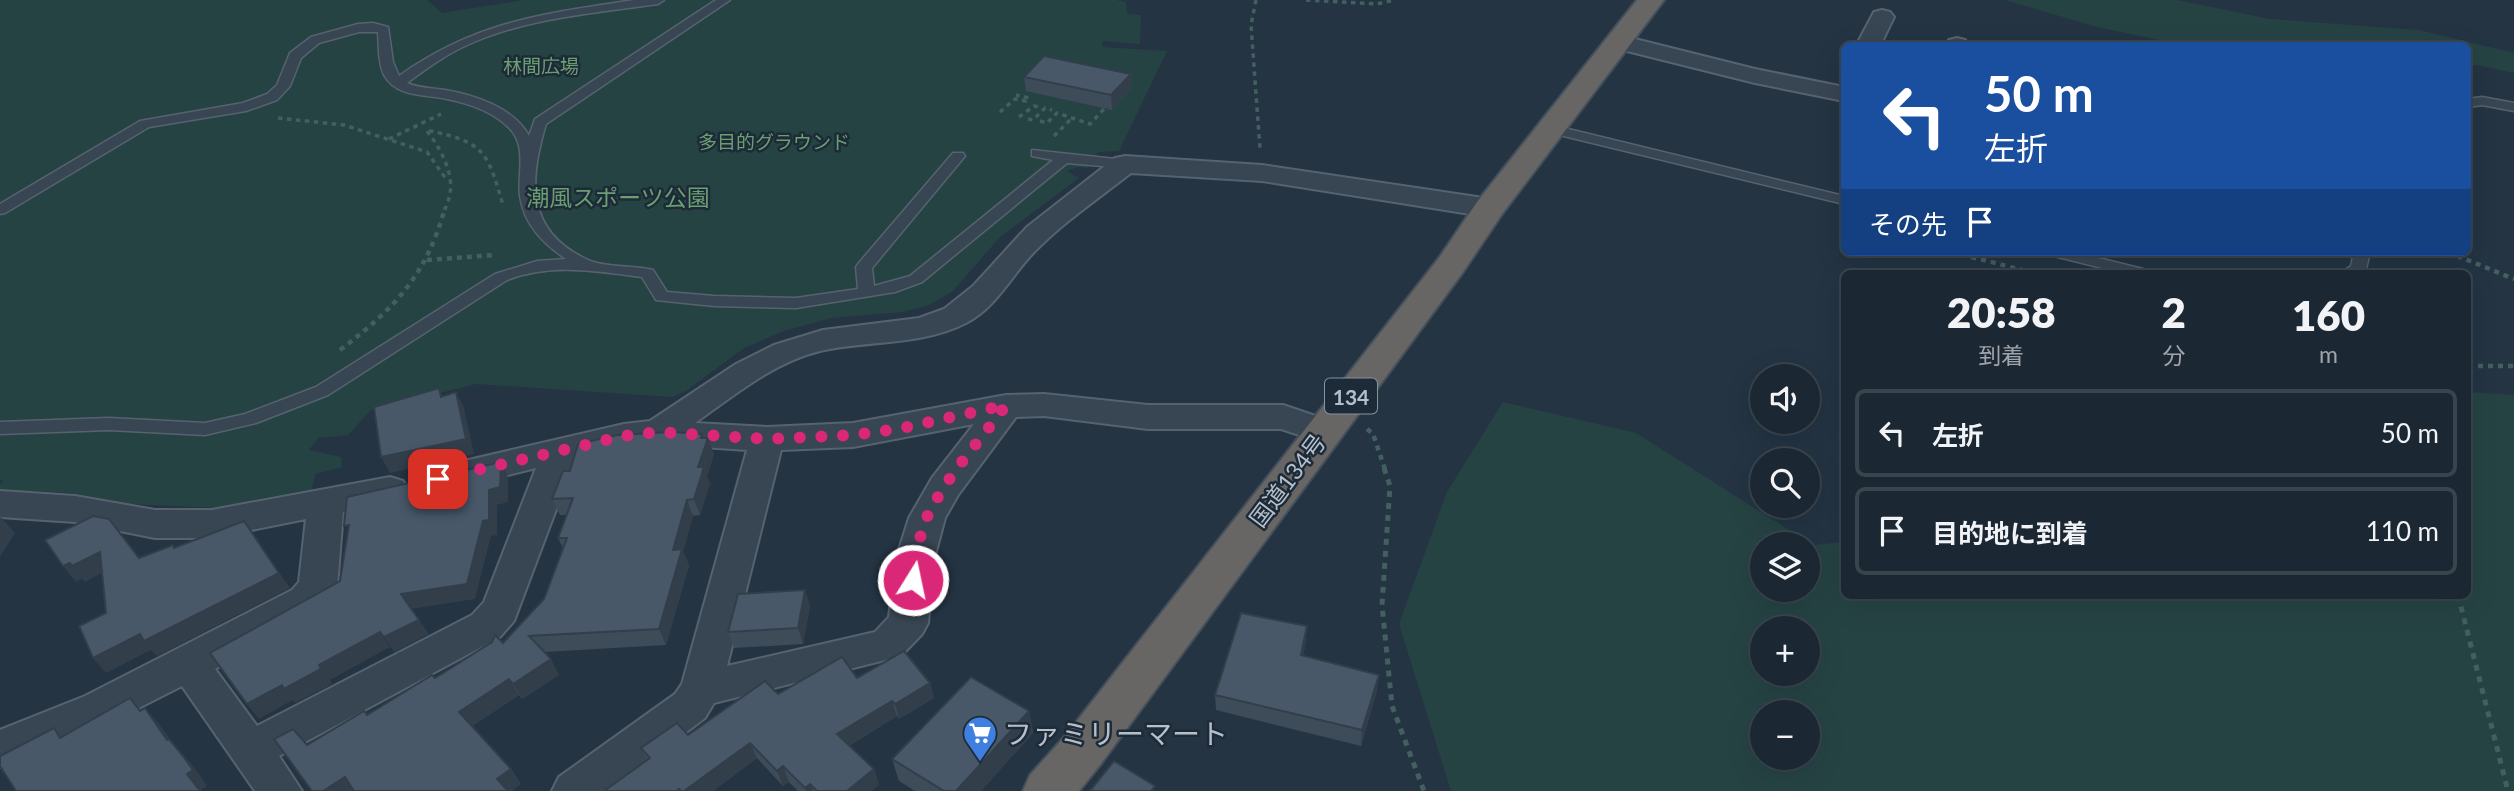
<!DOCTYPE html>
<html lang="ja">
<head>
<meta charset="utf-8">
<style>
	body { margin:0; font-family:Lato,"Noto Sans JP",sans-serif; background:#28333e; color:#f1f3f6; height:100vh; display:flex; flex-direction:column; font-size:26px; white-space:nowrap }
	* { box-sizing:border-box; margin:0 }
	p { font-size:23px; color:#a0a5ac }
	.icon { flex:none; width:38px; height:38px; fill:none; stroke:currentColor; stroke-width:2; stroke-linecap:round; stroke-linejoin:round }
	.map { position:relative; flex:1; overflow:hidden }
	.sheet { position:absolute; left:1841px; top:270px; width:630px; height:329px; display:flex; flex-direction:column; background:#1b2732; border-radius:10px; box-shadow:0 7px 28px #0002,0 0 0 2px #39444d }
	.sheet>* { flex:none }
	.top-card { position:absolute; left:1841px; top:42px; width:630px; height:214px; border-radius:10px; box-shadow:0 7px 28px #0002,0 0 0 2px #39444d; background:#1a4fa0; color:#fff; overflow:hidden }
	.fabs { position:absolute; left:1750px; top:364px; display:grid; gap:14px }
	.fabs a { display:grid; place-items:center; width:70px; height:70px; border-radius:50%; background:#1b2732; box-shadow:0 7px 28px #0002,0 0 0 2px #39444d; font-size:35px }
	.pin { position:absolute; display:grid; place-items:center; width:60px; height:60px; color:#fff; margin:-30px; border-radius:14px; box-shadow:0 4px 10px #0006 }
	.me { position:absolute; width:77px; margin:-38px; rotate:10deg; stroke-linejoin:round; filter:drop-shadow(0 0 5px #0008) }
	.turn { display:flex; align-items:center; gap:24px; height:147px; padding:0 28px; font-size:32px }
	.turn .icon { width:91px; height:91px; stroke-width:2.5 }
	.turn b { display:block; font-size:49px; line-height:60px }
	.then { display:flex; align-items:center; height:66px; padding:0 28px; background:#0003; gap:14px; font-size:26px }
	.eta { display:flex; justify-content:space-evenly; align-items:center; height:119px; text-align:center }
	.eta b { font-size:42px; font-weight:800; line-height:49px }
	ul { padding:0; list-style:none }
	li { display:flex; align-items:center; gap:21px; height:88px; margin:0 14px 10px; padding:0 14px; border:4px solid #39444d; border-radius:10px }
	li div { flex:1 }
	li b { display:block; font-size:26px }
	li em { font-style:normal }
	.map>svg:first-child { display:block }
	.green { fill:#264344; fill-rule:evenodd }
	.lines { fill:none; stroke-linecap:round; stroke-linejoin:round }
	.service-casing { stroke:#56636f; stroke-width:3 }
	.minor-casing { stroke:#56636f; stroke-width:4 }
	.trunk-casing { stroke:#43505c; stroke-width:4 }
	.path-far2 { stroke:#445f60; stroke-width:3.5; stroke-dasharray:4.5 4.5; stroke-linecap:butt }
	.path-far1 { stroke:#445f60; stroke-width:4.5; stroke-dasharray:5 5; stroke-linecap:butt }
	.path { stroke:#445f60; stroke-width:5; stroke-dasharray:6 6; stroke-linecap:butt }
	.service { fill:#384552; fill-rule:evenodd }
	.minor { fill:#384552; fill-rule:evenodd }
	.trunk { fill:#686664; fill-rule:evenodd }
	.wall { fill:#3e4c5a }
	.shaded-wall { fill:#323e4a }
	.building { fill:#485869; stroke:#323e4a; stroke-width:2 }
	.route { stroke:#db2777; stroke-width:12; stroke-dasharray:0 21.6 }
	.labels { text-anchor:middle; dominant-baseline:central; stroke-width:5; stroke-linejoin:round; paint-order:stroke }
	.far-park-label { font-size:19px; fill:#6b9f72; stroke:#1d2a37 }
	.shield { fill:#1d2a37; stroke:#87939f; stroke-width:2 }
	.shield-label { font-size:21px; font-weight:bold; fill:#b5c0cc }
	.park-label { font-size:23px; fill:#6b9f72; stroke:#1d2a37 }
	.street-label { font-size:23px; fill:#b5c0cc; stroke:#1d2a37 }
	.near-poi-label { font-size:28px; fill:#b5c0cc; stroke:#1d2a37; text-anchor:start }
</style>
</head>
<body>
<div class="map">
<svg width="2514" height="791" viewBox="0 0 2514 791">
	<rect width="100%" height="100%" fill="#243443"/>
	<g class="green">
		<polygon points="0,0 427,0 442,13 524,0 1116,0 1126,2 1127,14 1141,15 1140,44 1103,41 1102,47 1167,51 1119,151 1098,152 1088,168 1078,167 1067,171 1079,178 1000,237 953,291 929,305 903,312 831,318 784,331 744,348 686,391 672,397 476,384 371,410 348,435 318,438 309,450 341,457 342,467 315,474 311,493 219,508 131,504 70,493 0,490 0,484 4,481 0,480"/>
		<polygon points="2005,0 2177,0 2270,19 2419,30 2514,53 2514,73 2477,65 2468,66 2468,46 2183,45 2097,27"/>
		<path d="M2468,392L2514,395V791H1451L1399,624L1447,492L1503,402L1636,433L1813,545L1844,542V595H2468ZM1762,544H1808V590H1762ZM1762,628H1808V674H1762ZM1762,712H1808V758H1762Z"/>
	</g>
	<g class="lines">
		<g class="service-casing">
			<g id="service">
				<path d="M634,0H664L658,4C594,13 526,18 467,45C445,55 426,69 407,83C419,88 432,88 445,90C475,95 514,108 529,136L535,119L716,0H730L546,124C529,180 525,231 588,260C606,268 633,265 653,270L667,292L714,296L796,298L858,289L856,267L858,264L953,153H963L965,156L872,268L874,286L910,276L1053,160L1032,156V150L1125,160L1132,164L1125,168L1067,163L922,282L895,292L796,308L714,306L656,300L642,277C595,271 551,263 507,280L328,395L256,423L205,435L109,430L0,434V422L109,418L205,423L245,414L316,387L495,274L537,261L566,259C544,244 524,225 520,196C517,172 529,144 506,125C491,111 467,103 447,99C426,94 397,98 384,75C378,62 379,46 378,32H359L319,43L301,58L290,86L277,100L246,111L149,127L5,213L0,214V204L140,121L243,103L267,94L277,85L290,53L311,37L358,24L373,23L388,27L393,62L399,76C477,21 542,14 634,0Z"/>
				<polygon points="2482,97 2514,103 2514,111 2482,105 2468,107 2468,99"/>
				<polygon points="1552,125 1844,196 1844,204 1547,132 1547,126"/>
				<polygon points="2047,252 2074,252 2147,270 2149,273 2122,273 2050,255"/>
				<polygon points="2354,252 2370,252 2366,269 2362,273 2340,273 2351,266"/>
			</g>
		</g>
		<g class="minor-casing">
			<g id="minor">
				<polygon points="1882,10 1890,12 1894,17 1880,46 1856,46 1874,12"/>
				<polygon points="1619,35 1755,69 1844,87 1844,101 1755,83 1611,47 1607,42 1611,37"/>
				<polygon points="1957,38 1965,40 1969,46 1945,46 1949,40"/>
				<path d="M1125,156L1262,165L1477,197L1499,203L1503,209L1499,215L1489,217L1262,181L1131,173C1099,198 1065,221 1036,250C1012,274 997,307 966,323C921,346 868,340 820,351C774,362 733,396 695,423L767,427L853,423L1006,395L1044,394L1148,405H1283L1336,423L1341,431L1336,439L1324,443L1281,429H1148L1044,416L1016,417L958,495L945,518L934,559L928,623L922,634L901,656L714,703L705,718L608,791H552L559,777L675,694L682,684L747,450L658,444L624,448L575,459L514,621L500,637L279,756L302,791H255L182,686L115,720L0,767V730L85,696L292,590L299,582L306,519L212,538H155L75,522L0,517V491L75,496L155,510H212L390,477L403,481L408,490L403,499L343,512L337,587L332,597L320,612L215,669L257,726L472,615L484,602L536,468L459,487L447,483L441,474L447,465L624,424L650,421L736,364L774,345L823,330L919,318L944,309L973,286L1027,227L1115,158ZM974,424L932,478L909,518L896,559L889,617L875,632L727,666L781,450L853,447Z"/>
			</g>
		</g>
		<g class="trunk-casing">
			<polygon id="trunk" points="1637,0 1664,0 1502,214 1463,272 1100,765 1079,791 1023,791 1030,775 1066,735 1439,258 1477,202"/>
		</g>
		<g class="path-far2">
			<polyline points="1256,0 1251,25 1260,149"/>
			<polyline points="1306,0 1377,4 1395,0"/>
			<polyline points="1000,112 1015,99 1026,101 1029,98 1016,95"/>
			<polyline points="1019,117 1034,106 1039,107"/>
			<polyline points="278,118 344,125 427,152 446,179"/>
			<polyline points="1028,119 1033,120 1045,108 1052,110"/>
			<polyline points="1040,121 1047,123 1057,113 1090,124 1104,109"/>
			<polyline points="1054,136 1070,120"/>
			<polyline points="389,139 441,114"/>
			<path d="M445,210C446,205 450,198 450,193C454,173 439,145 426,130C484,142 487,150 503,205"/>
		</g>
		<g class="path-far1">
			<polyline points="1952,252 2034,273"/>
			<polyline points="2448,252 2514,279"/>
			<polyline points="427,260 494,255"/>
			<path d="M340,350C395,308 426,276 445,208"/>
			<polyline points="2468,366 2514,366"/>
			<polyline points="1367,429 1373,434 1385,469"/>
		</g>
		<g class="path">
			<polyline points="1384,468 1390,486 1382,605 1392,706 1424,791"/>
			<polyline points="2458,595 2508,791"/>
		</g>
		<use href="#service" class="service"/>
		<use href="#minor" class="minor"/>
		<use href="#trunk" class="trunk"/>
	</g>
	<g class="wall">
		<polygon points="1131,74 1132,88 1112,110 1026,91 1024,77"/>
		<polygon points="703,438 714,454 707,476 710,483 700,515 693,516 683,552 689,565 666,645 544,652 559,675 522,699 519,695 472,726 511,769 521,784 307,745 503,643 544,599 563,548 558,538 566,515 560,515 552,499 570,471"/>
		<polygon points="805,590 810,606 803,644 734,648 728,632"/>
		<polygon points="1306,641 1303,656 1377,690 1361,746 1216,710 1215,695"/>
		<polygon points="857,678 930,683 934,698 899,719 897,716 849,746 874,769 879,785 871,791 798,791 789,782 783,786 757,758 713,791 604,791 647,760 641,748 688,735 778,694"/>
		<polygon points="1029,711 1033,733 981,791 915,791 899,781 892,759"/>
	</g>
	<g class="shaded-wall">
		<polygon points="1131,74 1132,88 1112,110 1111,95"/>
		<polygon points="456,392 464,408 474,454 390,473 381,457"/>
		<polygon points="702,434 706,445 708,438 714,454 707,476 710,483 700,515 694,499"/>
		<polygon points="501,462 508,477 508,502 497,505 497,535 491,536 475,599 411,609 401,594 483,521 489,490"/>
		<polygon points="687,500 693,516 683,552 689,565 666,645 659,629 673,550"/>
		<polygon points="1,517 15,533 0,557 0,519"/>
		<polygon points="244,521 290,588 157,656 151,650 106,673 93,658"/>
		<polygon points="100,552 112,567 85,582 82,579 76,582 63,566"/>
		<polygon points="805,590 810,606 803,644 798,628"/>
		<polygon points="419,620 429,634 394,652 384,637"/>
		<polygon points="1307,626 1306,641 1300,671 1301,655"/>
		<polygon points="380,632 390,647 330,680 332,684 295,703 293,700 259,719 247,704"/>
		<polygon points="551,659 559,675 522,699 513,684"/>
		<polygon points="1379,675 1377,690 1361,746 1362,730"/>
		<polygon points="509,679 519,695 470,728 459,712"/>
		<polygon points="930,683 934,698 899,719 895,704"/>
		<polygon points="892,701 897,716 842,750 837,734"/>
		<polygon points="145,708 159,724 171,740 197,771 207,786 201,790 202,791 200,791 187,774 167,740"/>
		<polygon points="1029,711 1033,733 981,791 956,791"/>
		<polygon points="750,743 757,758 713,791 684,791"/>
		<polygon points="783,766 789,782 783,786 777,771"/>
		<polygon points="511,769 521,784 512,791 505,791 497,779"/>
		<polygon points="874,769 879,785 871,791 847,791"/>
		<polygon points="345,777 355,791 323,791"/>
		<polygon points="810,784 813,791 806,791 805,788"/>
	</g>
	<g class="building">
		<polygon points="1044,56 1131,74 1111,95 1024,77"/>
		<polygon points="439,388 441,397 456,392 466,439 381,457 374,407"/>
		<polygon points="671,432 702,434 701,438 708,438 698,467 704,467 694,499 687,500 673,550 682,549 659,629 529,636 551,659 513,684 509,679 459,712 511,769 497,779 508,791 354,791 345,777 323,791 312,791 274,739 293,729 307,745 364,711 367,715 432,675 435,678 492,642 495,635 503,643 544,599 567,538 558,538 573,498 552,499 563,471 570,471 578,444 617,435"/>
		<polygon points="501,462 500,487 489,490 489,520 483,521 467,584 401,594 419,620 384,637 380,632 319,665 321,669 284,689 282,685 247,704 210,653 340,581 349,525 344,526 347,497"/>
		<polygon points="93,516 109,519 139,558 173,545 174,548 244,521 279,573 144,641 140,634 93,658 79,626 106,613 100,552 72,566 70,563 63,566 45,540"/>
		<polygon points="805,590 798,628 728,632 738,594"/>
		<polygon points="1241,613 1307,626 1301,655 1379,675 1362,730 1215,695"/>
		<polygon points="904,651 930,683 895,704 892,701 837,734 874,769 847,791 817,791 810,784 805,788 783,766 777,771 750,743 684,791 681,791 679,789 676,791 604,791 650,758 641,748 677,723 688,735 765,681 778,694 842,657 857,678"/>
		<polygon points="971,677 1029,711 956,791 944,791 892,759"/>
		<polygon points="130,698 140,711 145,708 167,740 169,739 183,756 193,770 187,774 200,791 16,791 0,766 0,756 54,728 60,738"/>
		<polygon points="1114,761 1155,786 1151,791 1090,791"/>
	</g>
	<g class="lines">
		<path class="route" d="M438,479L624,436L658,432L767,439L853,435L898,429L1006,405C980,441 946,477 927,517C919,536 915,560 913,580"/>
	</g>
	<defs>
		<g id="supermarket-pin" transform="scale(1.75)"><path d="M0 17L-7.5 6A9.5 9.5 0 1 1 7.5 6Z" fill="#3f7fe0" stroke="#1d2a37"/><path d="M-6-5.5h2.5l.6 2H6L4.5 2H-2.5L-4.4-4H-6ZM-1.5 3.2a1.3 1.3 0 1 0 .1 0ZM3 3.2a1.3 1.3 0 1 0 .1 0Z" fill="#fff"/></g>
	</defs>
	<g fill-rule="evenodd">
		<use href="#supermarket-pin" x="980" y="733"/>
	</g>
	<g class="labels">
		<g class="far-park-label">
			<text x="541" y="65">林間広場</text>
			<text x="774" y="141">多目的グラウンド</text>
		</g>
		<rect class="shield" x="1325" y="378.5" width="52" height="35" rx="5"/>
		<g class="shield-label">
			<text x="1351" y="396">134</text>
		</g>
		<g class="park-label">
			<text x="618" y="197">潮風スポーツ公園</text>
		</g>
		<g class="street-label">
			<text transform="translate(1287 480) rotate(-53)">国道134号</text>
		</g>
		<g class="near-poi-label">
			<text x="1004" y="733">ファミリーマート</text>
		</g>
	</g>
</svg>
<div class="fabs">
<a><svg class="icon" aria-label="sound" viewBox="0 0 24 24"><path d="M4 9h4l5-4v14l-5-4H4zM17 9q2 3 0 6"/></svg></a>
<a><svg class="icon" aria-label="search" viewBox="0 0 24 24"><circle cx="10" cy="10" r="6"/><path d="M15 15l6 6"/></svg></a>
<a><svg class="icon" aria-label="layers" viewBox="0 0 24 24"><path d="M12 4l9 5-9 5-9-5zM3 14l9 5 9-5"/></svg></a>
<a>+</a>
<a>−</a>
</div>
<div class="pin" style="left:438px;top:479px;background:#d93025"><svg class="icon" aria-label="arrive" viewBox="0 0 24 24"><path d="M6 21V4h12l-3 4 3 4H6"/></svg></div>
<svg class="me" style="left:913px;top:580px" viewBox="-20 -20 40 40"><circle r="17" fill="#db2777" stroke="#fff" stroke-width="3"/><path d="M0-11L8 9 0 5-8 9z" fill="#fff"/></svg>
<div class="top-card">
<div class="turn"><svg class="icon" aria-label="left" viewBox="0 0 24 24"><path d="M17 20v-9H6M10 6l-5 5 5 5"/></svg><div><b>50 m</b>左折</div></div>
<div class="then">その先<svg class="icon" aria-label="arrive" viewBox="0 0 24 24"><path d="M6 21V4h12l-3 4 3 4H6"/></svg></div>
</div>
<section class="sheet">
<div class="eta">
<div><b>20:58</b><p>到着</p></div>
<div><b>2</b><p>分</p></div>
<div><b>160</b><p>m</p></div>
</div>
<ul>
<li><svg class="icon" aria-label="left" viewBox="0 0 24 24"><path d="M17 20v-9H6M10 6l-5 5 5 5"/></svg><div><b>左折</b></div><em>50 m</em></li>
<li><svg class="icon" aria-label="arrive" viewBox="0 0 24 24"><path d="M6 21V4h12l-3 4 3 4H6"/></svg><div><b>目的地に到着</b></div><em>110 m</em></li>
</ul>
</section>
</div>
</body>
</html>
